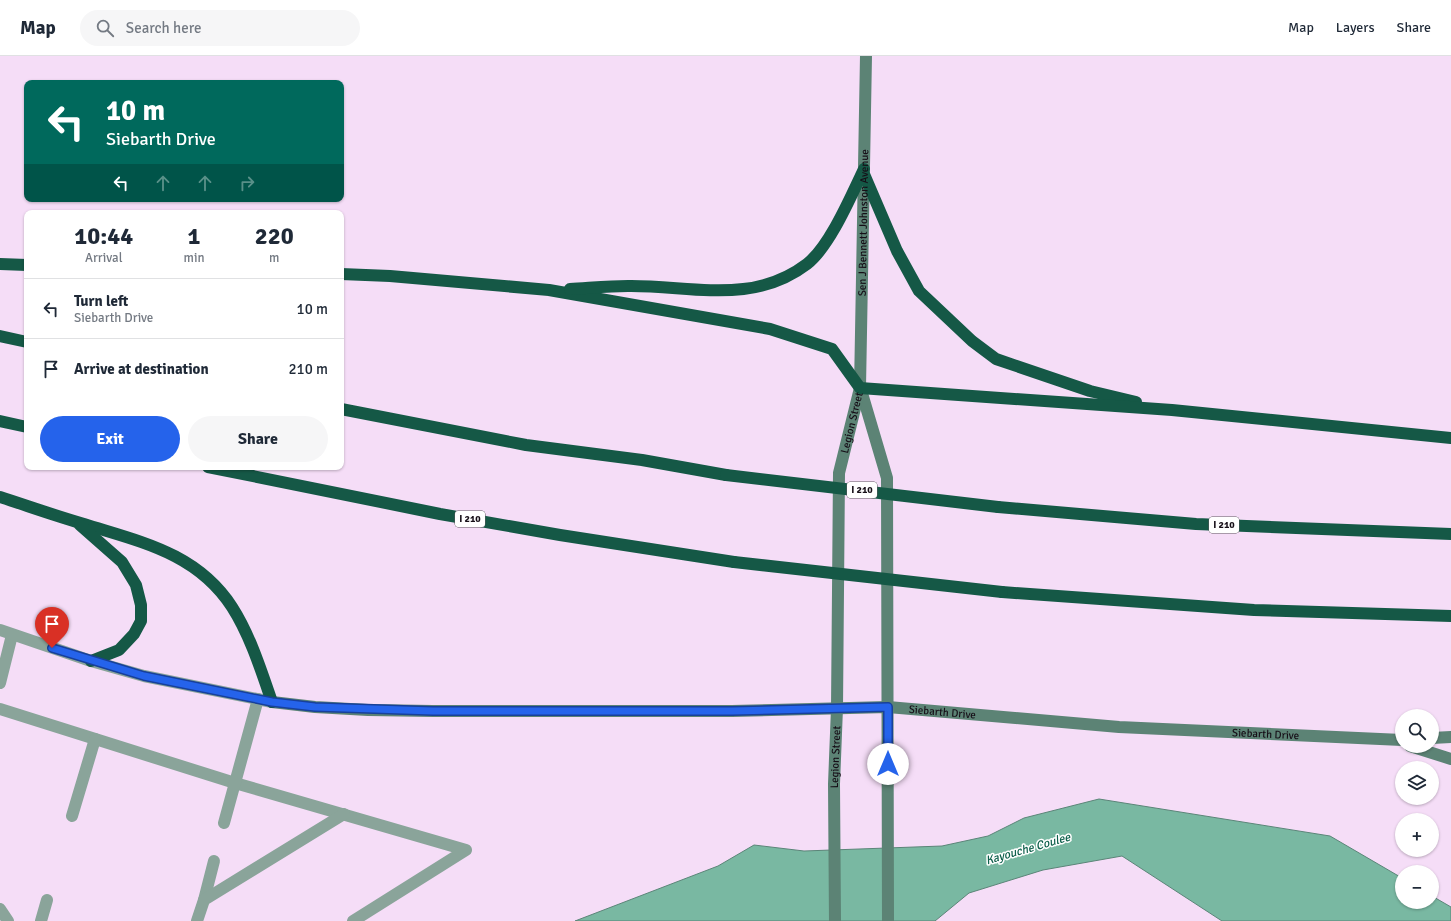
<!DOCTYPE html>
<html lang="en">
<head>
<meta charset="utf-8">
<style>
	body { margin:0; font-family:Signika,sans-serif; background:#f6f6f7; color:#1f2937; height:100vh; display:flex; flex-direction:column; font-size:15px; white-space:nowrap }
	* { box-sizing:border-box; margin:0 }
	p { font-size:13px; color:#747a83 }
	.icon { flex:none; width:22px; height:22px; fill:none; stroke:currentColor; stroke-width:2; stroke-linecap:round; stroke-linejoin:round }
	.map { position:relative; flex:1; overflow:hidden }
	.panel { position:absolute; left:24px; top:154px; width:320px; height:260px; display:flex; flex-direction:column; background:#fff; border-radius:8px; box-shadow:0 1px 3px #0004 }
	.panel>* { flex:none }
	.guide { position:absolute; left:24px; top:24px; width:320px; height:122px; border-radius:8px; box-shadow:0 1px 3px #0004; background:#00695c; color:#fff; overflow:hidden }
	.buttons { position:absolute; left:1395px; top:653px; display:grid; gap:8px }
	.buttons a { display:grid; place-items:center; width:44px; height:44px; border-radius:50%; background:#fff; box-shadow:0 1px 3px #0004; font-size:20px }
	.pin { position:absolute; display:grid; place-items:center; width:34px; height:34px; color:#fff; margin:-41px -17px; border-radius:50% 50% 50% 0; rotate:-45deg; box-shadow:0 0 4px #0007 }
	.pin .icon { rotate:45deg }
	.me { position:absolute; width:44px; margin:-22px; rotate:0deg; stroke-linejoin:round; filter:drop-shadow(0 0 3px #0008) }
	.turn { display:flex; align-items:center; gap:14px; height:84px; padding:0 16px; font-size:18px }
	.turn .icon { width:52px; height:52px; stroke-width:2.5 }
	.turn b { display:block; font-size:28px; line-height:34px }
	.lanes { display:flex; align-items:center; height:38px; padding:0 16px; background:#0003; justify-content:center; gap:20px; direction:ltr }
	.lanes .off { opacity:.35 }
	.eta { display:flex; justify-content:space-evenly; align-items:center; height:68px; text-align:center }
	.eta b { font-size:24px; font-weight:800; line-height:28px }
	.action { display:flex; gap:8px; margin-top:auto; padding:8px 16px }
	.action a { flex:1; height:46px; border-radius:24px; background:#2563eb; color:#fff; font-size:16px; font-weight:800; line-height:46px; text-align:center }
	.action a+a { background:#f6f6f7; color:#1f2937 }
	ul { padding:0; list-style:none }
	li { display:flex; align-items:center; gap:12px; height:60px; padding:0 16px; border-top:1px solid #e0e1e3 }
	li div { flex:1 }
	li b { display:block; font-size:15px }
	li em { font-style:normal }
	header { display:flex; align-items:center; gap:24px; box-sizing:border-box; height:56px; padding:0 20px; background:#fff; border-bottom:1px solid #e0e1e3 }
	header strong { font-size:19px }
	nav { display:flex; gap:22px; margin-inline-start:auto; font-size:14px }
	.search { width:280px; height:36px; background:#f6f6f7; display:flex; align-items:center; gap:10px; box-sizing:border-box; padding:0 14px; border-radius:22px; color:#747a83; font-size:15px }
	.map>svg:first-child { display:block }
	.water { fill:#79b8a2; stroke:#5b8578 }
	.lines { fill:none; stroke-linecap:round; stroke-linejoin:round }
	.lane { stroke:#8aa49a; stroke-width:12 }
	.street { stroke:#8aa49a; stroke-width:12 }
	.secondary { stroke:#5c8375; stroke-width:12 }
	.highway { stroke:#155846; stroke-width:12 }
	.highway-bridge { stroke:#155846; stroke-width:12 }
	.route-casing { stroke:#184099; stroke-width:10 }
	.route { stroke:#2563eb; stroke-width:7 }
	.labels { text-anchor:middle; dominant-baseline:central; stroke-width:3; stroke-linejoin:round; paint-order:stroke }
	.shield { fill:#fff; stroke:#5c565d; stroke-width:1 }
	.shield-label { font-size:10px; font-weight:bold; fill:#160e17 }
	.street-label { font-size:11px; fill:#160e17; stroke:#fff }
	.water-label { font-size:12px; font-style:italic; fill:#0e604c; stroke:#fff }
</style>
</head>
<body>
<header>
<strong>Map</strong>
<div class="search"><svg class="icon" aria-label="search" viewBox="0 0 24 24"><circle cx="10" cy="10" r="6"/><path d="M15 15l6 6"/></svg>Search here</div>
<nav><a>Map</a><a>Layers</a><a>Share</a></nav>
</header>
<div class="map">
<svg width="1451" height="865" viewBox="0 0 1451 865">
	<rect width="100%" height="100%" fill="#f5ddf7"/>
	<polygon class="water" points="1099,743 1330,780 1402,822 1402,846 1432,846 1432,840 1451,851 1451,865 1222,865 1122,800 1043,814 969,837 935,865 575,865 718,810 754,789 804,795 942,790 988,780 1024,762"/>
	<g class="lines">
		<g class="lane">
			<polyline points="0,627 12,579"/>
			<polyline points="0,653 235,727 466,794 353,865"/>
			<polyline points="72,760 95,683"/>
			<polyline points="224,767 258,643"/>
			<polyline points="204,844 214,805"/>
			<polyline points="0,853 8,865"/>
			<polyline points="41,865 47,844"/>
			<polyline points="197,865 204,844 344,758"/>
		</g>
		<polyline class="street" points="0,574 91,605 144,620 272,646"/>
		<g class="secondary">
			<polyline points="861,334 887,422 888,865"/>
			<path id="s1" d="M272,646L315,651L368,654L433,655H732L888,651L1119,671L1402,684"/>
			<polyline points="1432,682 1451,681"/>
			<polyline points="1410,690 1451,703"/>
			<path id="s2" d="M835,865L834,728L837,652L839,417L860,332L866,0"/>
		</g>
		<g class="highway">
			<polyline points="864,118 897,195 919,235 972,285 996,303 1090,335 1136,346"/>
			<polyline points="0,208 27,209"/>
			<polyline points="341,218 390,220 549,234 770,273 832,293 860,332 1172,354 1451,382"/>
			<path d="M570,233C589,232 609,230 628,230C690,229 752,250 807,208C830,190 851,140 864,113"/>
			<polyline points="0,280 27,286"/>
			<polyline points="341,353 526,389 642,404 726,419"/>
			<polyline points="0,365 27,371"/>
			<polyline points="208,411 440,458 560,479 734,506"/>
			<path d="M0,441C28,450 56,460 84,468C141,486 197,497 232,551C250,579 261,614 272,646"/>
			<polyline points="998,451 1196,468 1451,478"/>
			<polyline points="80,469 122,506 136,529 141,549 141,565 134,578 119,594 91,605"/>
			<polyline points="1002,536 1254,554 1451,560"/>
		</g>
		<g class="highway-bridge">
			<polyline points="726,419 998,451"/>
			<polyline points="734,506 1002,536"/>
		</g>
	</g>
	<g class="lines">
		<g class="route-casing">
			<polyline id="route" points="52,592 144,620 272,646 315,651 433,655 732,655 888,651 888,708"/>
		</g>
		<use href="#route" class="route"/>
	</g>
	<g class="labels">
		<g class="shield">
			<rect x="847" y="426" width="30" height="16" rx="3"/>
			<rect x="455" y="455" width="30" height="16" rx="3"/>
			<rect x="1209" y="461" width="30" height="16" rx="3"/>
		</g>
		<g class="shield-label">
			<text x="862" y="434">I 210</text>
			<text x="470" y="463">I 210</text>
			<text x="1224" y="469">I 210</text>
		</g>
		<g class="street-label">
			<text stroke="none"><textPath href="#s2" startOffset="701">Sen J Bennett Johnston Avenue</textPath></text>
			<text stroke="none"><textPath href="#s2" startOffset="500">Legion Street</textPath></text>
			<text stroke="none"><textPath href="#s1" startOffset="671">Siebarth Drive</textPath></text>
			<text stroke="none"><textPath href="#s1" startOffset="995">Siebarth Drive</textPath></text>
			<text stroke="none"><textPath href="#s2" startOffset="164">Legion Street</textPath></text>
		</g>
		<g class="water-label">
			<text transform="translate(1028 793) rotate(-16)">Kayouche Coulee</text>
		</g>
	</g>
</svg>
<div class="buttons">
<a><svg class="icon" aria-label="search" viewBox="0 0 24 24"><circle cx="10" cy="10" r="6"/><path d="M15 15l6 6"/></svg></a>
<a><svg class="icon" aria-label="layers" viewBox="0 0 24 24"><path d="M12 4l9 5-9 5-9-5zM3 14l9 5 9-5"/></svg></a>
<a>+</a>
<a>−</a>
</div>
<div class="pin" style="left:52px;top:592px;background:#d93025"><svg class="icon" aria-label="arrive" viewBox="0 0 24 24"><path d="M6 21V4h12l-3 4 3 4H6"/></svg></div>
<svg class="me" style="left:888px;top:708px" viewBox="-20 -20 40 40"><circle r="19" fill="#fff"/><path d="M0-13L10 11 0 6-10 11z" fill="#2563eb"/></svg>
<div class="guide">
<div class="turn"><svg class="icon" aria-label="left" viewBox="0 0 24 24"><path d="M17 20v-9H6M10 6l-5 5 5 5"/></svg><div><b>10 m</b>Siebarth Drive</div></div>
<div class="lanes"><svg class="icon" aria-label="left" viewBox="0 0 24 24"><path d="M17 20v-9H6M10 6l-5 5 5 5"/></svg><svg class="icon off" aria-label="ahead" viewBox="0 0 24 24"><path d="M12 20V5M6 11l6-6 6 6"/></svg><svg class="icon off" aria-label="ahead" viewBox="0 0 24 24"><path d="M12 20V5M6 11l6-6 6 6"/></svg><svg class="icon off" aria-label="right" viewBox="0 0 24 24"><path d="M7 20v-9h11M14 6l5 5-5 5"/></svg></div>
</div>
<section class="panel">
<div class="eta">
<div><b>10:44</b><p>Arrival</p></div>
<div><b>1</b><p>min</p></div>
<div><b>220</b><p>m</p></div>
</div>
<ul>
<li><svg class="icon" aria-label="left" viewBox="0 0 24 24"><path d="M17 20v-9H6M10 6l-5 5 5 5"/></svg><div><b>Turn left</b><p>Siebarth Drive</p></div><em>10 m</em></li>
<li><svg class="icon" aria-label="arrive" viewBox="0 0 24 24"><path d="M6 21V4h12l-3 4 3 4H6"/></svg><div><b>Arrive at destination</b></div><em>210 m</em></li>
</ul>
<div class="action"><a>Exit</a><a>Share</a></div>
</section>
</div>
</body>
</html>
